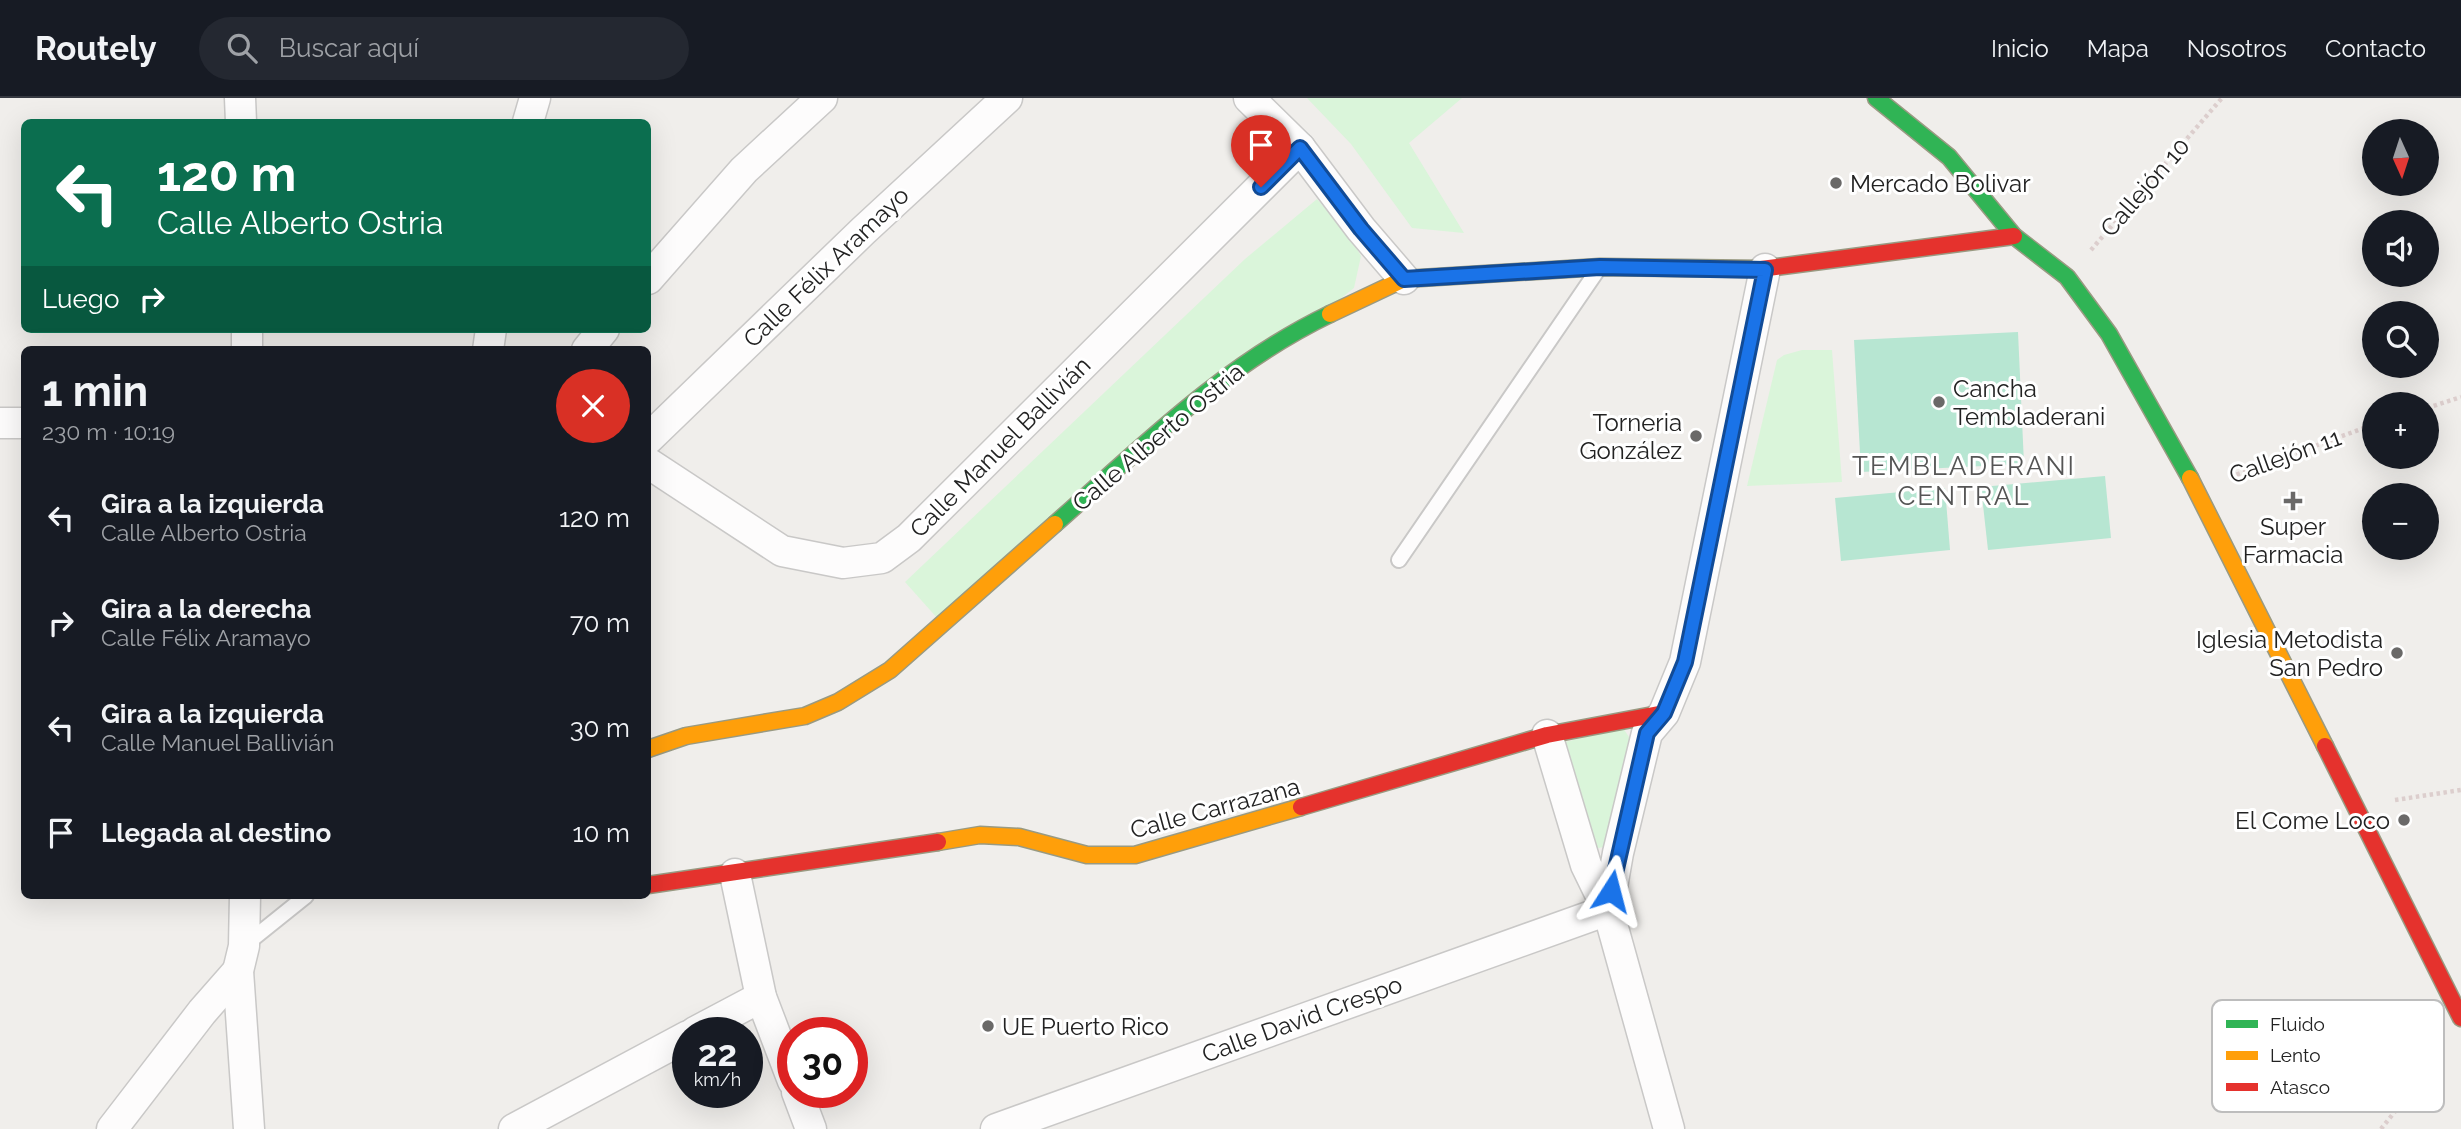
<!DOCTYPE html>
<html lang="es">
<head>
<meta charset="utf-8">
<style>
	body { margin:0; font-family:Raleway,sans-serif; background:#242831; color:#f1f3f6; height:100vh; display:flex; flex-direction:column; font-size:26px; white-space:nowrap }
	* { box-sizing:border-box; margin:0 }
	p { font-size:23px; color:#9ea1a6 }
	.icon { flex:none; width:38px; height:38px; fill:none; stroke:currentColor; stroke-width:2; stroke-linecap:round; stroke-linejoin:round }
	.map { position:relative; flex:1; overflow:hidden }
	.drawer { position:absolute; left:21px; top:248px; width:630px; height:553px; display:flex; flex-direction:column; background:#171b24; border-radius:10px; box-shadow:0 7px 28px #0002 }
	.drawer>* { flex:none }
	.banner { position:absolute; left:21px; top:21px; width:630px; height:214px; border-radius:10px; box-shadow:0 7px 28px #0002; background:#0b6e4f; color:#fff; overflow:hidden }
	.needle { width:46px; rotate:177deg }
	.tools { position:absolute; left:2362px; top:21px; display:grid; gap:14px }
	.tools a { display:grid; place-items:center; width:77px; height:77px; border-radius:50%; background:#171b24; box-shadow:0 7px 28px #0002; font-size:35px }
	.speed { position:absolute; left:672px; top:919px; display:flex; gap:14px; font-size:35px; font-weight:700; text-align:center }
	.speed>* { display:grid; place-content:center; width:91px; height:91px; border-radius:50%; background:#171b24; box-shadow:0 7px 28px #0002; line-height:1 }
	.speed small { font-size:18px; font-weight:400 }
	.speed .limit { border:10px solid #d22; background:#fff; color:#111 }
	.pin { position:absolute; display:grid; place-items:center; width:60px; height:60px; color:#fff; margin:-72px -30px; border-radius:50% 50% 50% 0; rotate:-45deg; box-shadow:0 0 7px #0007 }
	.pin .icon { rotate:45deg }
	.me { position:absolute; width:77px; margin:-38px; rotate:9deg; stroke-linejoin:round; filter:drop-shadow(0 0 5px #0008) }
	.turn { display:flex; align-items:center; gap:24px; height:147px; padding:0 21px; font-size:32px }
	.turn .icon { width:91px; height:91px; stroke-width:2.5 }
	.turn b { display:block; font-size:49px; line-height:60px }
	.then { display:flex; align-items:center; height:66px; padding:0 21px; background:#0003; gap:14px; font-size:26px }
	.round { display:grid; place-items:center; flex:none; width:74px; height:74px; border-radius:37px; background:#242831 }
	.summary { display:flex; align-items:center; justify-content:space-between; height:119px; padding:0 21px }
	h1 { font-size:42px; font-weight:700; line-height:52px }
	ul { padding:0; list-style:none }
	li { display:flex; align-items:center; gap:21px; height:105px; padding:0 21px }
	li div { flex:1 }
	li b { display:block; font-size:26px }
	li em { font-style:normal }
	header { display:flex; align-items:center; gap:42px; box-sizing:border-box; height:98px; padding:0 35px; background:#171b24; border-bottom:2px solid #363941 }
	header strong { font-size:33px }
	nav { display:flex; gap:38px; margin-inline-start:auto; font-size:24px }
	.search { width:490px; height:63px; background:#242831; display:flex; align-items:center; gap:18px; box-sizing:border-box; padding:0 24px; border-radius:38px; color:#9ea1a6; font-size:26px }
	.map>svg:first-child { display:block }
	.park { fill:#daf5da }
	.pitch { fill:#b7e6d2 }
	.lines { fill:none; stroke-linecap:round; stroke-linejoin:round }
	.lane-casing { stroke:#c9c8c7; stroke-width:18 }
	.street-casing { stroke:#c9c8c7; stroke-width:33 }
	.fast-casing { stroke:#999a82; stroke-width:19 }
	.slow-casing { stroke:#999a82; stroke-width:19 }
	.jam-casing { stroke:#999a82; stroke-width:19 }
	.path { stroke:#dccecd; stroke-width:4.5; stroke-dasharray:3.5 3.5; stroke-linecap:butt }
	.lane { stroke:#fdfcfc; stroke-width:14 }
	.street { stroke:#fdfcfc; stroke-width:30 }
	.fast { stroke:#30b455; stroke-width:16 }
	.slow { stroke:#ff9f0a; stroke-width:16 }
	.jam { stroke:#e5322d; stroke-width:16 }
	.route-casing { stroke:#114b97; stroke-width:18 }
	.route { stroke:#1a73e8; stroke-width:12 }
	.poi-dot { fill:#6a6968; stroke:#fff; stroke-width:2.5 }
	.labels { text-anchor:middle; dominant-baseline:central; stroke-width:6; stroke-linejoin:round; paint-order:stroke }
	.poi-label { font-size:24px; fill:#222; stroke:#fff; text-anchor:start }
	.street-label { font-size:24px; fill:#222; stroke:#fff }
	.neighbourhood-label { font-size:26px; letter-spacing:2px; fill:#555; stroke:#fff }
	.key { fill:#fff; stroke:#bdbdbd; stroke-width:2 }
	.key-label { font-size:19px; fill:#222 }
</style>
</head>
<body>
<header>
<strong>Routely</strong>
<div class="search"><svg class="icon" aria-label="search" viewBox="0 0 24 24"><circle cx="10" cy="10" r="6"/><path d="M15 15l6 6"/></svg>Buscar aquí</div>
<nav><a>Inicio</a><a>Mapa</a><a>Nosotros</a><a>Contacto</a></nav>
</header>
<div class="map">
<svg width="2461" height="1031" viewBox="0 0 2461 1031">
	<rect width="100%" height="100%" fill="#f0eeeb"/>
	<g class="park">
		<polygon points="1307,0 1462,0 1409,45 1464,135 1412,130 1351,46"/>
		<polygon points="1317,101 1351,140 1361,158 1354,190 938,521 905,484 1245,161"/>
		<polygon points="1802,252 1832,252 1842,384 1747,388 1777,262 1784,257"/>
		<polygon points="1623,630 1631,642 1603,749 1591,752 1565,644"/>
	</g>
	<g class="pitch">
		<polygon points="2018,234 2024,366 1861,374 1854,242"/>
		<polygon points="2105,378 2111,440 1988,452 1981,389"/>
		<polygon points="1945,390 1950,452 1841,463 1835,400"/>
	</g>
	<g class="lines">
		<g class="lane-casing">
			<g id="lane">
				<polyline points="1399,462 1597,173"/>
				<polyline points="245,847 306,798"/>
			</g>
		</g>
		<g class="street-casing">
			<g id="street">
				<polyline points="240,0 241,24"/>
				<polyline points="1249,0 1300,50 1361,131 1404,181"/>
				<polyline points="528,24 535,0"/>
				<polyline points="648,181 744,72 822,0"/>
				<polyline points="247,231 247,252"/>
				<polyline points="488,252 491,231"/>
				<polyline points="587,252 604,231"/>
				<polyline points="0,325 24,325"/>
				<polyline points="648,341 863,133 1007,0"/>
				<polyline points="648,365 782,453 843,465 882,460 909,440 1300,50"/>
				<polyline points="735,776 761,899 793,983"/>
				<polyline points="245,798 244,848 238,873 249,1031"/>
				<polyline points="695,934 761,899"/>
				<polyline points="797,994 811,1031"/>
				<polyline points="112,1031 202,914 238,873"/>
				<polyline points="514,1031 688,938"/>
				<polyline points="996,1031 1608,812 1586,767 1547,637"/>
				<polyline points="1669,1031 1608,812 1618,755 1647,635 1664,615 1685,564 1765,171"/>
			</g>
		</g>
		<g class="fast-casing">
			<g id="fast">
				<polyline points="1876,0 1949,59 2014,138 2067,179 2109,236 2190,380"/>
				<path d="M1055,426C1142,349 1224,267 1330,216"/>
			</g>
		</g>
		<g class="slow-casing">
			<g id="slow">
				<polyline points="1330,216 1404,181 1600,169 1761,171"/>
				<polyline points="2190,380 2325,648"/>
				<polyline points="648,651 686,638 805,618 838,604 890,572 1055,426"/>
				<polyline points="938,744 980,737 1019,739 1087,757 1135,757 1301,709"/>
			</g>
		</g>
		<g class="jam-casing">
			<g id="jam">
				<polyline points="1761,171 2014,138"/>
				<polyline points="2325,648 2461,920"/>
				<polyline points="1301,709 1547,637 1664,615"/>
				<polyline points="648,787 938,744"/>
			</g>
		</g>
		<g class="path">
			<polyline points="2091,152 2222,0"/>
			<polyline points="2427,310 2461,299"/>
			<polyline points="2230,379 2375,326"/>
			<polyline points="2395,702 2461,692"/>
			<polyline points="2381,1031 2443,953"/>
		</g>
		<use href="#lane" class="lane"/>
		<use href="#street" class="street"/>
		<use href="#fast" class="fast"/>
		<use href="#slow" class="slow"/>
		<use href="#jam" class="jam"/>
	</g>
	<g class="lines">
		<g class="route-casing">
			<polyline id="route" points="1261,89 1300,50 1361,131 1404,181 1600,169 1765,172 1685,564 1664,615 1647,635 1611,793"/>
		</g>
		<use href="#route" class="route"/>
	</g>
	<g class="poi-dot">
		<circle cx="1836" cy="85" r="7"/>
		<circle cx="1939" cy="304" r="7"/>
		<circle cx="1696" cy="338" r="7"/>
		<path d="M2289.5 392.5h7v7h7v7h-7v7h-7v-7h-7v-7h7z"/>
		<circle cx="2397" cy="555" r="7"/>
		<circle cx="2404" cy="722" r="7"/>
		<circle cx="988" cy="928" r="7"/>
	</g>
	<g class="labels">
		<g class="poi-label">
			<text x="1850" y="85">Mercado Bolivar</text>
			<text x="1953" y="290">Cancha<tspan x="1953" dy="28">Tembladerani</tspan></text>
			<text x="1682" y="324" text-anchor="end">Torneria<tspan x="1682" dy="28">González</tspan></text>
			<text x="2293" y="428" text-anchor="middle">Super<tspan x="2293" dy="28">Farmacia</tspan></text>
			<text x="2383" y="541" text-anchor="end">Iglesia Metodista<tspan x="2383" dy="28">San Pedro</tspan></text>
			<text x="2390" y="722" text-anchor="end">El Come Loco</text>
			<text x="1002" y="928">UE Puerto Rico</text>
		</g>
		<g class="street-label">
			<text transform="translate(2145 89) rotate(-49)">Callejón 10</text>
			<text transform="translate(826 169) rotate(-44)">Calle Félix Aramayo</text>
			<text transform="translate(1158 339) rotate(-40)">Calle Alberto Ostria</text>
			<text transform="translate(1000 349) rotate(-45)">Calle Manuel Ballivián</text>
			<text transform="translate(2285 358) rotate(-20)">Callejón 11</text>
			<text transform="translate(1215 710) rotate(-15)">Calle Carrazana</text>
			<text transform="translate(1302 921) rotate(-20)">Calle David Crespo</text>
		</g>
		<g class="neighbourhood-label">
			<text x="1964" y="368">TEMBLADERANI<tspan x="1964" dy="30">CENTRAL</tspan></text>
		</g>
	</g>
	<rect x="2212" y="902" width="232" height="112" rx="10" class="key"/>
	<rect x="2226" y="922" width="32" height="8" fill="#30b455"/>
	<rect x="2226" y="953" width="32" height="9" fill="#ff9f0a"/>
	<rect x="2226" y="985" width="32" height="8" fill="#e5322d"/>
	<g class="key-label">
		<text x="2270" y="933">Fluido</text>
		<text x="2270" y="964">Lento</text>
		<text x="2270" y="996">Atasco</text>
	</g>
</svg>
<div class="tools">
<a><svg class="needle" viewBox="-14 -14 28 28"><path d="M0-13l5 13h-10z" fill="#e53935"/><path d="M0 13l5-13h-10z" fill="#9ea1a6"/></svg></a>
<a><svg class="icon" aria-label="sound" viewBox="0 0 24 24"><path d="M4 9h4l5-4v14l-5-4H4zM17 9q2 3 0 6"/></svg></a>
<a><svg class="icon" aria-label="search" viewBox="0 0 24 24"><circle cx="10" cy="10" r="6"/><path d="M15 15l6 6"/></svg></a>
<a>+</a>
<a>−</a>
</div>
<div class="speed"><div>22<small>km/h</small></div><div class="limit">30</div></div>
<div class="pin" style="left:1261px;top:89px;background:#d93025"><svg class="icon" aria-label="arrive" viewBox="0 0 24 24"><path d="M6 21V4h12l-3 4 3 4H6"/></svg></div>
<svg class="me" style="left:1611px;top:793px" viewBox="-20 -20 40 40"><path d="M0-17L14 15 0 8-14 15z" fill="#1a73e8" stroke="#fff" stroke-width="4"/></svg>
<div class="banner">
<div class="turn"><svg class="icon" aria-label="left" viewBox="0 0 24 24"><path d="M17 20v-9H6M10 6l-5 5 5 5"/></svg><div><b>120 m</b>Calle Alberto Ostria</div></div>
<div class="then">Luego<svg class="icon" aria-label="right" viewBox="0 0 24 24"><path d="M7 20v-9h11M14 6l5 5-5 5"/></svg></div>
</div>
<section class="drawer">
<div class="summary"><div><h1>1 min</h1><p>230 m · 10:19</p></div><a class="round" style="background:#d93025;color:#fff"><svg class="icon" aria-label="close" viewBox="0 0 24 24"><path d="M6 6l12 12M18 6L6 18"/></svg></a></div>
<ul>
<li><svg class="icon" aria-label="left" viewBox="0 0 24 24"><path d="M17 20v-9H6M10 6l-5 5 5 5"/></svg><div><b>Gira a la izquierda</b><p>Calle Alberto Ostria</p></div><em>120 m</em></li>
<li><svg class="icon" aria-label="right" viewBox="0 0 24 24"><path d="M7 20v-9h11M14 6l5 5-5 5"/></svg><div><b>Gira a la derecha</b><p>Calle Félix Aramayo</p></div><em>70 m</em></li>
<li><svg class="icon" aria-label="left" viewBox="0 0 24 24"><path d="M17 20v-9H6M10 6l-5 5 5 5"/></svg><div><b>Gira a la izquierda</b><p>Calle Manuel Ballivián</p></div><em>30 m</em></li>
<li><svg class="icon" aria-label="arrive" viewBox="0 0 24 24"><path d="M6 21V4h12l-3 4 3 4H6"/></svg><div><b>Llegada al destino</b></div><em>10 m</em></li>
</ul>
</section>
</div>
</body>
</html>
